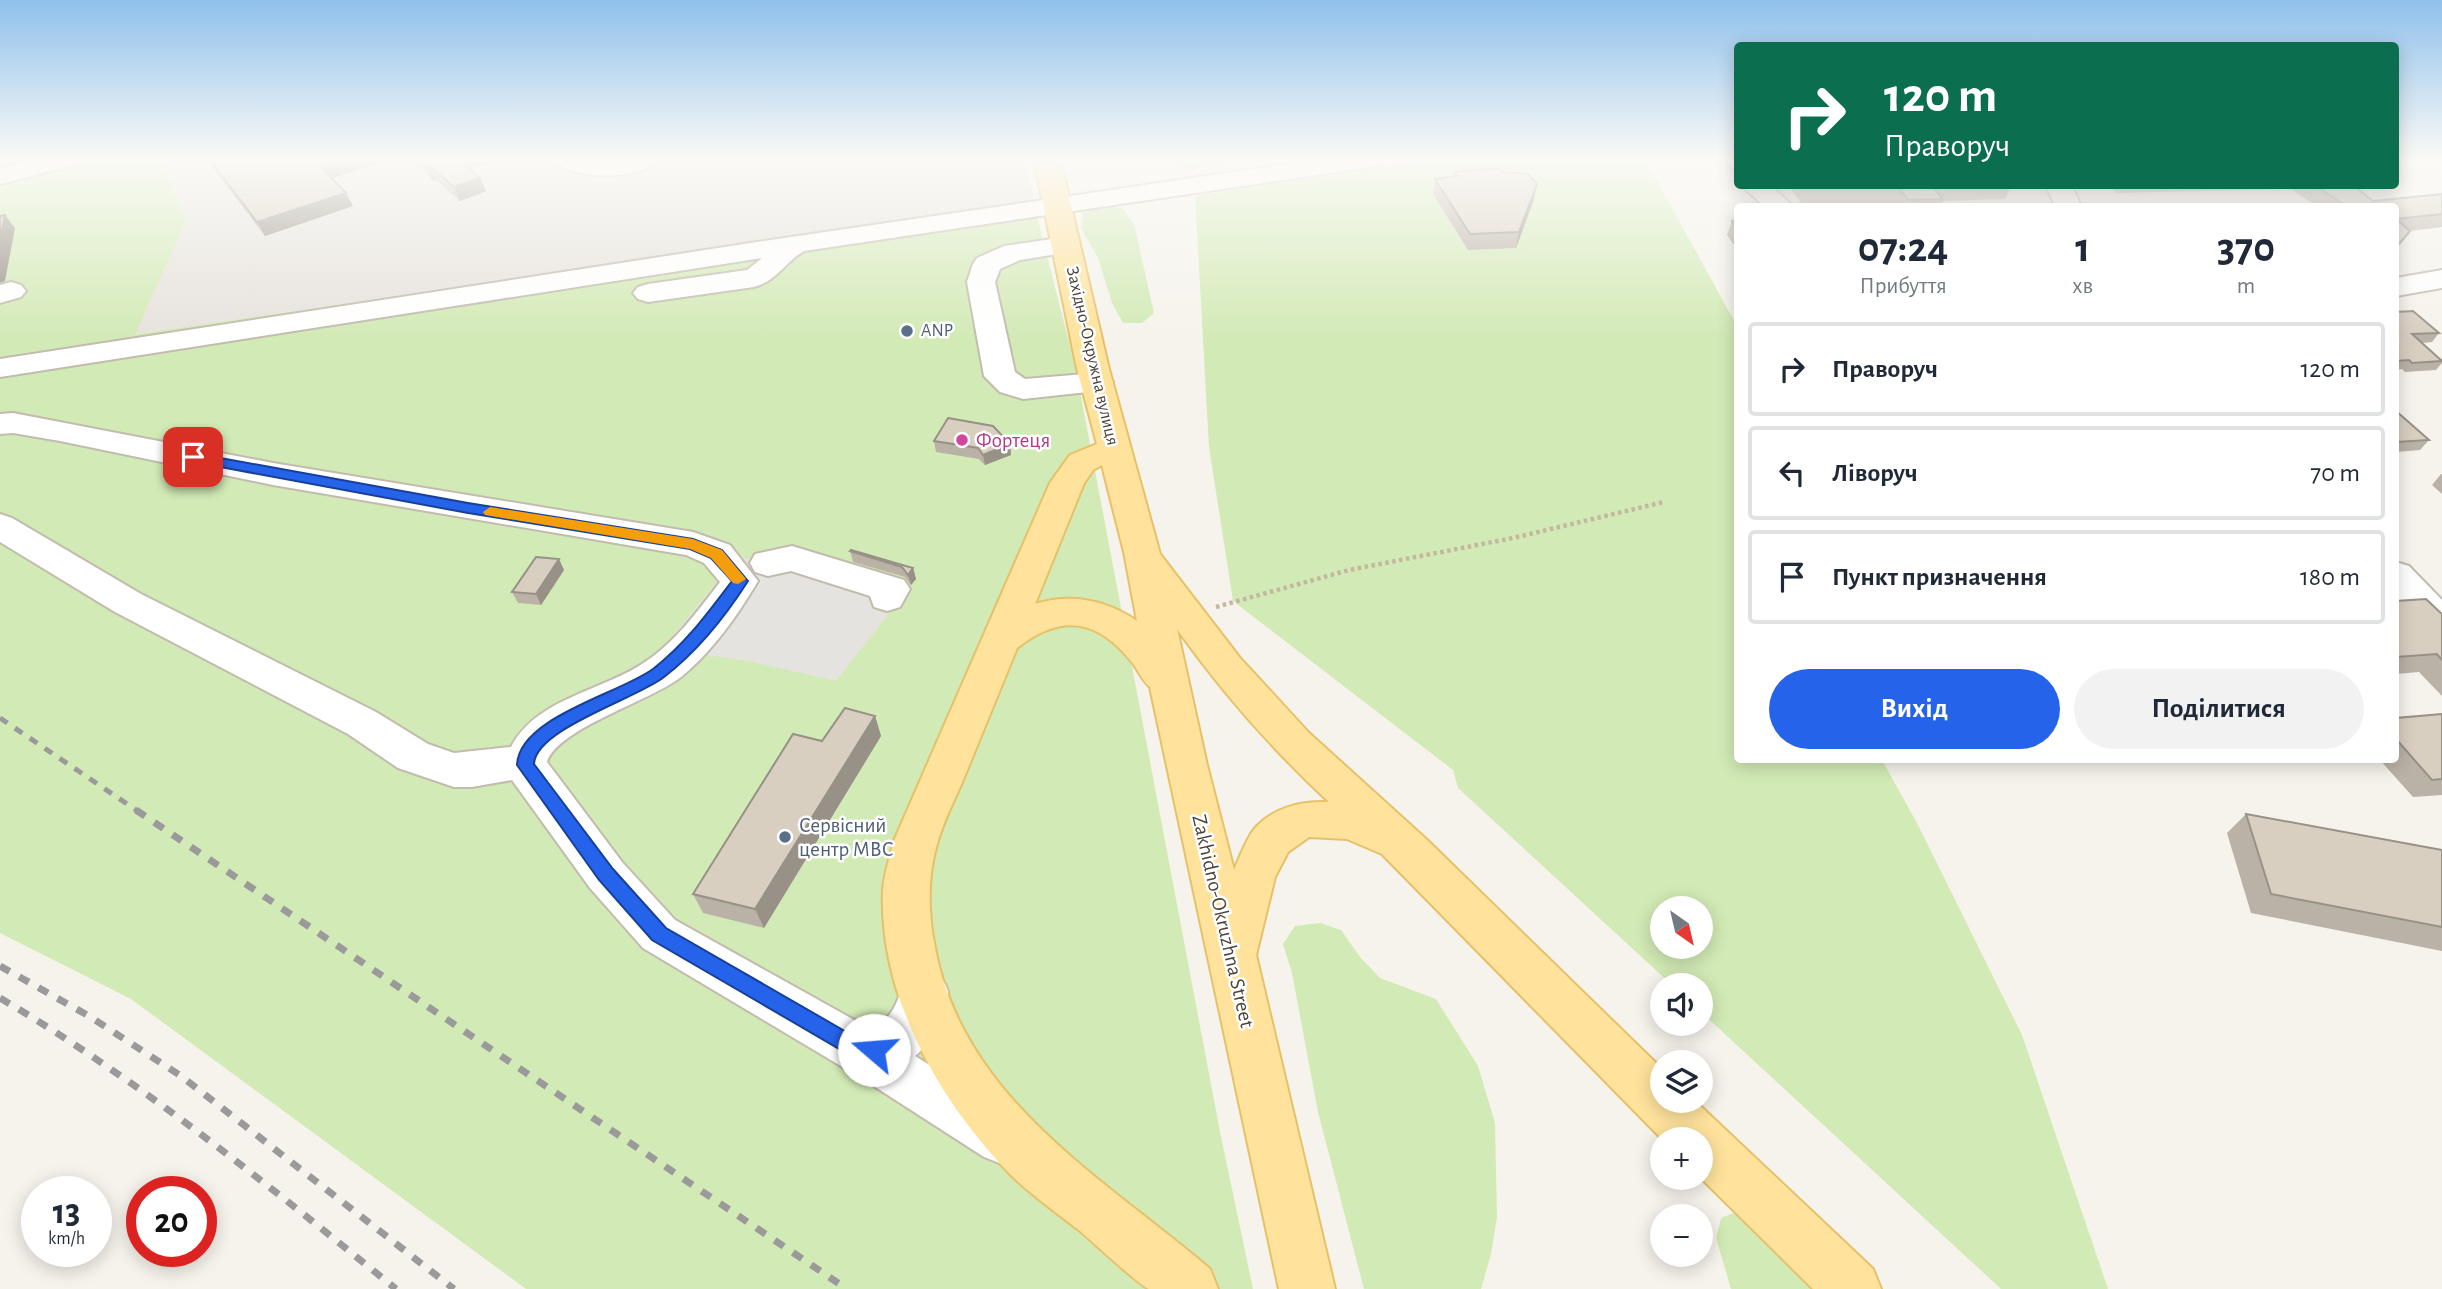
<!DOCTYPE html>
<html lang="uk">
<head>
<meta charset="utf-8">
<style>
	body { margin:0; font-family:"Alegreya Sans",sans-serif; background:#f2f2f3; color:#1f2937; height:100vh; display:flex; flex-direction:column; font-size:26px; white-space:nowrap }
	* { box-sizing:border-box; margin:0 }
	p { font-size:23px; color:#747a83 }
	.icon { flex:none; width:38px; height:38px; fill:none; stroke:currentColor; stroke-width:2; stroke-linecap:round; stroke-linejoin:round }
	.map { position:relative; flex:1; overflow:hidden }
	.details { position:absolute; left:1734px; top:203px; width:665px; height:560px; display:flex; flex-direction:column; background:#fff; border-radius:7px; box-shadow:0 4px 18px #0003 }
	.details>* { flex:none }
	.guide { position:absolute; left:1734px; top:42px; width:665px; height:147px; border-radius:7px; box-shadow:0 4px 18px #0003; background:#0b6e4f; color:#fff; overflow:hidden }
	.needle { width:46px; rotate:146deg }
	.buttons { position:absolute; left:1650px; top:896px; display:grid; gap:14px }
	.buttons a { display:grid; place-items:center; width:63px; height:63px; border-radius:50%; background:#fff; box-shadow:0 4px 18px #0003; font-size:35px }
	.speed { position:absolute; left:21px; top:1176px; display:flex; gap:14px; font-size:35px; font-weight:700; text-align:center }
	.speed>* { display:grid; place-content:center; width:91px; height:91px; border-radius:50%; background:#fff; box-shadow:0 4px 18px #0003; line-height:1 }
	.speed small { font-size:18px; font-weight:400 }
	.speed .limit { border:10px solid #d22; background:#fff; color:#111 }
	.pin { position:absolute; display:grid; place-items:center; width:60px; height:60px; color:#fff; margin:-30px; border-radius:14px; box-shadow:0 4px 10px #0006 }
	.me { position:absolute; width:77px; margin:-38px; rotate:288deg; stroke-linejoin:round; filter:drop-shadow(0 0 5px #0008) }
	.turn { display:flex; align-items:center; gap:24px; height:147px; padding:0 35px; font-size:32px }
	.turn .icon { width:91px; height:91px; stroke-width:2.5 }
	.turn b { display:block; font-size:49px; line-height:60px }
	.eta { display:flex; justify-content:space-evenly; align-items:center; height:119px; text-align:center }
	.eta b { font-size:42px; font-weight:700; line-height:49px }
	.cta { display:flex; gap:14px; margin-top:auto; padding:14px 35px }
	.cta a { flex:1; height:80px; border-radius:42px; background:#2563eb; color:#fff; font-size:28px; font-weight:700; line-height:80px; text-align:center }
	.cta a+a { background:#f2f2f3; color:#1f2937 }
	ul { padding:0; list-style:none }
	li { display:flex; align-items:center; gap:21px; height:94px; margin:0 14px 10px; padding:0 21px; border:4px solid #e0e1e3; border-radius:7px }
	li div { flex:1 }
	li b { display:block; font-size:26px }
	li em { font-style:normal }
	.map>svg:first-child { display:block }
	.industrial { fill:#e6e2dd }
	.green { fill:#d2eab5; fill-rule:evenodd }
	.parking { fill:#e5e3e0 }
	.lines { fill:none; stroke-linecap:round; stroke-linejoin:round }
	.minor-casing { stroke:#c2bbae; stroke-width:4 }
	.major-casing { stroke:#e6c16a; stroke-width:4 }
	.path { stroke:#c4b79f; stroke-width:4.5; stroke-dasharray:3.5 3.5; stroke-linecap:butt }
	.minor { fill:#fff; fill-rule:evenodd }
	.major { fill:#ffe39c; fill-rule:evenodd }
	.rail-far1 { stroke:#9a9a9a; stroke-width:5; stroke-dasharray:9 9; stroke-linecap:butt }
	.rail { stroke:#9a9a9a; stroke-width:7; stroke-dasharray:11 11; stroke-linecap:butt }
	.wall { fill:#bab2a6 }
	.shaded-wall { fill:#979187 }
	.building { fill:#d8cfc1; stroke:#979187; stroke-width:2 }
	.route { fill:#2563eb; stroke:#184099; stroke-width:2 }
	.slow { fill:#f59e0b }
	.service-dot { fill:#5c6f8a; stroke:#fff; stroke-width:2.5 }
	.hotel-dot { fill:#d1479c; stroke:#fff; stroke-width:2.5 }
	.labels { text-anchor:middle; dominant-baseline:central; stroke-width:5; stroke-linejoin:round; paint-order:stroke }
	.far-service-label { font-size:18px; fill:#4e5e75; stroke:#fff; text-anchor:start }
	.far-street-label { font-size:18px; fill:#4b4439; stroke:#fff }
	.hotel-label { font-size:21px; fill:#b23c85; stroke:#fff; text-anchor:start }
	.service-label { font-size:21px; fill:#4e5e75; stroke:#fff; text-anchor:start }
	.street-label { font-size:21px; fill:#4b4439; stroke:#fff }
</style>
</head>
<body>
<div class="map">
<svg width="2442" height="1289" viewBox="0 0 2442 1289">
	<rect width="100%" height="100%" fill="#f6f3ec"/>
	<polygon class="industrial" points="162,159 1027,159 1034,204 134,334 186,221"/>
	<g class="green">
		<polygon points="0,159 162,159 186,221 135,334 1034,204 1076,370 1220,1132 1253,1289 526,1289 131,999 0,933"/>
		<polygon points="1177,159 1272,159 1182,170"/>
		<path d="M1437,159H1645L1738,328V760H1882L1918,825L2022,1035L2108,1289H2001L1701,1012V985H1672L1458,788L1453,770L1233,601L1209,447L1195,196ZM1662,908H1701V947H1662Z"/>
		<polygon points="1101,206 1122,208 1134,224 1154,313 1142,323 1123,323 1112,303 1098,258 1081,228 1084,209"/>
		<polygon points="1320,923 1341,930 1360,957 1380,978 1436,999 1478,1066 1495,1123 1497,1217 1491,1254 1481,1289 1364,1289 1318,1112 1292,973 1283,944 1295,926"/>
		<polygon points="1741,1210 1837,1289 1731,1289 1716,1238 1721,1218"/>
	</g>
	<polygon class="parking" points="738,556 901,598 836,681 749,661 662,649"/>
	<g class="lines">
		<g class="minor-casing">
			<g id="minor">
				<polygon points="40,159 82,159 78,164 0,184 0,168"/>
				<path d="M553,159H584L596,161L660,159C645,180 569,182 553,159Z"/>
				<path d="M1322,159H1384L1380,164L1371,167L804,251C785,262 777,281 754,287L648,302L638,299L633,293L638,287L648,284L747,270L762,258L0,377V359L757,242Z"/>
				<polygon points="1723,159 1738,159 1738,169 1729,166"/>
				<polygon points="1742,186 1771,186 1793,206 1764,206"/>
				<polygon points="2046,186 2072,186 2081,206 2055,206"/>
				<polygon points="1066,237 1076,239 1080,245 1076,251 1020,260 1000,269 995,282 1015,372 1025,379 1097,373 1108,375 1113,382 1108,389 1097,391 1023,399 1000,392 984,376 967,282 973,264 977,258 1004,246"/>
				<polygon points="2442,270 2442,288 2396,296 2396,278"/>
				<polygon points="11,282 21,285 26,291 21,297 0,303 0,285"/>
				<path d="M13,413L273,463L693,532L730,545L758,581C738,615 712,652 681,677C651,701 558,728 547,762L622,862L675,920L865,1026C895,1024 896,1000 907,977L924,970L941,977C943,981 947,987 948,992C950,1011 929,1045 915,1056L1020,1121L1028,1139L1020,1157L1002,1164L984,1157L866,1081L643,948L590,888L512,780L472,787H454L398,768L348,734L115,612L0,542V514L12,518L141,594L376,712L428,744L454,753L511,747C536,699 601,691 642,664C675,643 697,612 720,582L704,563L686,555L273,485L60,441L13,433L0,434V414Z"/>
				<polygon points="792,546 904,580 910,589 900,607 887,611 874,607 870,596 791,571 768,576 755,572 750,563 755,554"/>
				<polygon points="2396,562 2409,566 2442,600 2442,638 2429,634 2396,598"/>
			</g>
		</g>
		<g class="major-casing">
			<path id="major" d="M1034,159H1060L1109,369L1160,554L1240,658L1309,733L1426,839L1662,1069V1101H1695L1873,1269L1881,1289H1813L1701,1178V1139H1662L1382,854L1347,839L1309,837L1288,852L1275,877L1256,955L1335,1289H1279L1150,687C1142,681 1138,669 1131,661C1096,618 1060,614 1017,648C999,692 981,736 963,780C954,801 943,822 937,844C927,878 928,913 935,948C963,1099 1102,1177 1210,1269L1218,1289C1202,1289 1162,1289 1149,1289C1140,1286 1091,1240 1080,1231C1056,1212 1031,1195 1010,1174C938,1100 879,995 883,890C884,874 890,858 893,843L1050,483L1070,455L1097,444L1077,369ZM1102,465L1124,552L1137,621C1106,600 1071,593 1035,604L1084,483L1093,470ZM1177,629C1222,692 1272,749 1329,802C1302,801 1277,806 1257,826C1247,836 1240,857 1234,870L1207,765Z"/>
		</g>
		<polyline class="path" points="1216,607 1349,570 1513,538 1664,502"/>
		<use href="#minor" class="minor"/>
		<use href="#major" class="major"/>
		<polyline class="rail-far1" points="0,718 139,812"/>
		<g class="rail">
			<polyline points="136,810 847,1289"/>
			<polyline points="0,966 89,1016 181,1076 454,1289"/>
			<path d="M0,998C142,1082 268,1185 396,1289"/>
		</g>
	</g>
	<g class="wall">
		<polygon points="206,159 392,159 332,178 353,206 265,236"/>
		<polygon points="411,159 502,159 470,169 480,178 486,191 460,201 436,180 433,181"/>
		<polygon points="1455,172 1502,172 1534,199 1516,248 1468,250 1433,194 1435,179 1455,177"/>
		<polygon points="1789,186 2012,186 2005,199 1943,201 1940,206 1891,206 1888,203 1803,206"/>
		<polygon points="2109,186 2354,186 2373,201 2442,194 2442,227 2410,231 2396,250 2396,206 2316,206 2291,189 2117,193"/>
		<polygon points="1738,220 1738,251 1727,235 1732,221"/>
		<polygon points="2396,312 2439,333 2432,342 2422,343 2442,360 2442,363 2436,370 2405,372 2402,369 2396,370"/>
		<polygon points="2396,411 2429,440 2420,450 2396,452"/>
		<polygon points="934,441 1010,444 1011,455 985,465 979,459 936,452"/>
		<polygon points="2441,474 2442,474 2442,494 2432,485"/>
		<polygon points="850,551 913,568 916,579 911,585 905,577 853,562"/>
		<polygon points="564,570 541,605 518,603 512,592"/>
		<polygon points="2396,601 2442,614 2442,696 2419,672 2396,674"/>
		<polygon points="2442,714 2442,795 2413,797 2380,760 2396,760 2396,718"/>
		<polygon points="875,716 881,736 764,928 703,913 693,894 822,741"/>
		<polygon points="2246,814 2442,850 2442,951 2251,913 2227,833"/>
	</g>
	<g class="shaded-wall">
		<polygon points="344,159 392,159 327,180 320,166"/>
		<polygon points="457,159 502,159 462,171"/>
		<polygon points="430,166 436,180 433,181 427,167"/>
		<polygon points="480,178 486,191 460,201 454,187"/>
		<polygon points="1537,184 1534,199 1516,248 1519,232"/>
		<polygon points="346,193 353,206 265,236 257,222"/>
		<polygon points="5,215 15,228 5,281 0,283 0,240"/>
		<polygon points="1010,444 1011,455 985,465 983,455"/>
		<polygon points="559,559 564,570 541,605 536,594"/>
		<polygon points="913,568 916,579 911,585 908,575"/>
		<polygon points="875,716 881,736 764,928 755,909"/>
	</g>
	<g class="building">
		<polygon points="209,159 344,159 320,166 346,193 257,222"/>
		<polygon points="418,159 457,159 480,178 454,187 430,166 427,167"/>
		<polygon points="1500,168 1502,172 1528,174 1537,184 1519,232 1470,234 1435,179 1457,176 1455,172"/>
		<polygon points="1809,186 1846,186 1810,187"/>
		<polygon points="1897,186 1932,186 1943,199 1908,200"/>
		<polygon points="2316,186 2354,186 2373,201 2442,194 2442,214 2396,219 2396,206 2347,206"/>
		<polygon points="5,215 0,240 0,216"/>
		<polygon points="2396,219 2410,231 2400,243 2396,240"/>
		<polygon points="1738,220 1738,230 1732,221"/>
		<polygon points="2413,311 2439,333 2412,334 2442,361 2412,363 2409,360 2396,361 2396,312"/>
		<polygon points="2396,411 2429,440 2396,442"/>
		<polygon points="948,418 993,426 1010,444 983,455 978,448 934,441"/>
		<polygon points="851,550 913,568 908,575 902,567 850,551"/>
		<polygon points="536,557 559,559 536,594 512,592"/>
		<polygon points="2426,599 2442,614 2442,660 2437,654 2396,657 2396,601"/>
		<polygon points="845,708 875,716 755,909 693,894 793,734 822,741"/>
		<polygon points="2442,714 2442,779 2432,780 2396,739 2396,718"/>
		<polygon points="2246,814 2442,850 2442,927 2271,894"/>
	</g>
	<linearGradient id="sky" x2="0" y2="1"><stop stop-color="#8fc1ec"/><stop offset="0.47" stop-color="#fbfaf6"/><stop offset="1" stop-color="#fbfaf6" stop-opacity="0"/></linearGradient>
	<rect width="2442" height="339" fill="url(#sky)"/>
	<path class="route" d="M193,453L468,503L693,539L722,550L748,581C725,617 698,651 664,677C638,698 535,729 534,764L613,869L666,928L862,1041L881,1043L884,1050L881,1057L860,1060L853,1057L652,940L599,880L517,765C519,717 619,694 653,669C686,643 707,614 732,581L711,558L690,549L468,513L188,461V454Z"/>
	<polygon class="slow" points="490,507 693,539 722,550 746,579 738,584 733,583 711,558 690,549 485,515 483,512"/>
	<g class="service-dot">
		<circle cx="907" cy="331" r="7"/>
		<circle cx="785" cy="837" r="7"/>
	</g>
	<circle class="hotel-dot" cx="962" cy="440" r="7"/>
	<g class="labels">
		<g class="far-service-label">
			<text x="921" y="331">ANP</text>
		</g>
		<g class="far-street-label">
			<text transform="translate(1092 356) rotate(77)">Західно-Окружна вулиця</text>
		</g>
		<g class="hotel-label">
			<text x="976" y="440">Фортеця</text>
		</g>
		<g class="service-label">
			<text x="799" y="825">Сервісний<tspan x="799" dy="24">центр МВС</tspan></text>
		</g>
		<g class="street-label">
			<text transform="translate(1223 921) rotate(77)">Zakhidno-Okruzhna Street</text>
		</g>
	</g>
</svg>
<div class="buttons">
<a><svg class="needle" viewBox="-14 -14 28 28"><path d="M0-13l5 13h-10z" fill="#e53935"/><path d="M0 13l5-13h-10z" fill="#747a83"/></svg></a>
<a><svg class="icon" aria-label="sound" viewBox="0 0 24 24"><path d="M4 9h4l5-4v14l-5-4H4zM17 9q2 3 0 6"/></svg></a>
<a><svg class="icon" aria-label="layers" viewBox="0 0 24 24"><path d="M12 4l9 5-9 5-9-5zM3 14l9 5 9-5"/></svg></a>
<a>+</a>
<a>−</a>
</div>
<div class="speed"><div>13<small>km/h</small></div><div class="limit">20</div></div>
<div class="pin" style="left:193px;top:457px;background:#d93025"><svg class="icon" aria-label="arrive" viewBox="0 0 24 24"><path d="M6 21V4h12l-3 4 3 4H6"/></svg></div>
<svg class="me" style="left:874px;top:1050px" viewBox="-20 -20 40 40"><circle r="19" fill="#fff"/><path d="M0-13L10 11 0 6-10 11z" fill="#2563eb"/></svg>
<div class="guide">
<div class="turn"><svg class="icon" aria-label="right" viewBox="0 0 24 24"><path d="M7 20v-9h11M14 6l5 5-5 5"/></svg><div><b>120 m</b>Праворуч</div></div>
</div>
<section class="details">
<div class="eta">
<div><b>07:24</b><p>Прибуття</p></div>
<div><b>1</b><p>хв</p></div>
<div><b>370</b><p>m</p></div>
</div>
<ul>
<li><svg class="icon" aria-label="right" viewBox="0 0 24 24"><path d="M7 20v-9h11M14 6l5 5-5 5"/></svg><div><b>Праворуч</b></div><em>120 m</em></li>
<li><svg class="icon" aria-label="left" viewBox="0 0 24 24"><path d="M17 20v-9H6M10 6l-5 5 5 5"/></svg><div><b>Ліворуч</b></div><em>70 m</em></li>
<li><svg class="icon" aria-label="arrive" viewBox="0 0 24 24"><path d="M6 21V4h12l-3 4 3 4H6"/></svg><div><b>Пункт призначення</b></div><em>180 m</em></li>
</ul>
<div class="cta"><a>Вихід</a><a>Поділитися</a></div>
</section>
</div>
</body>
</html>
